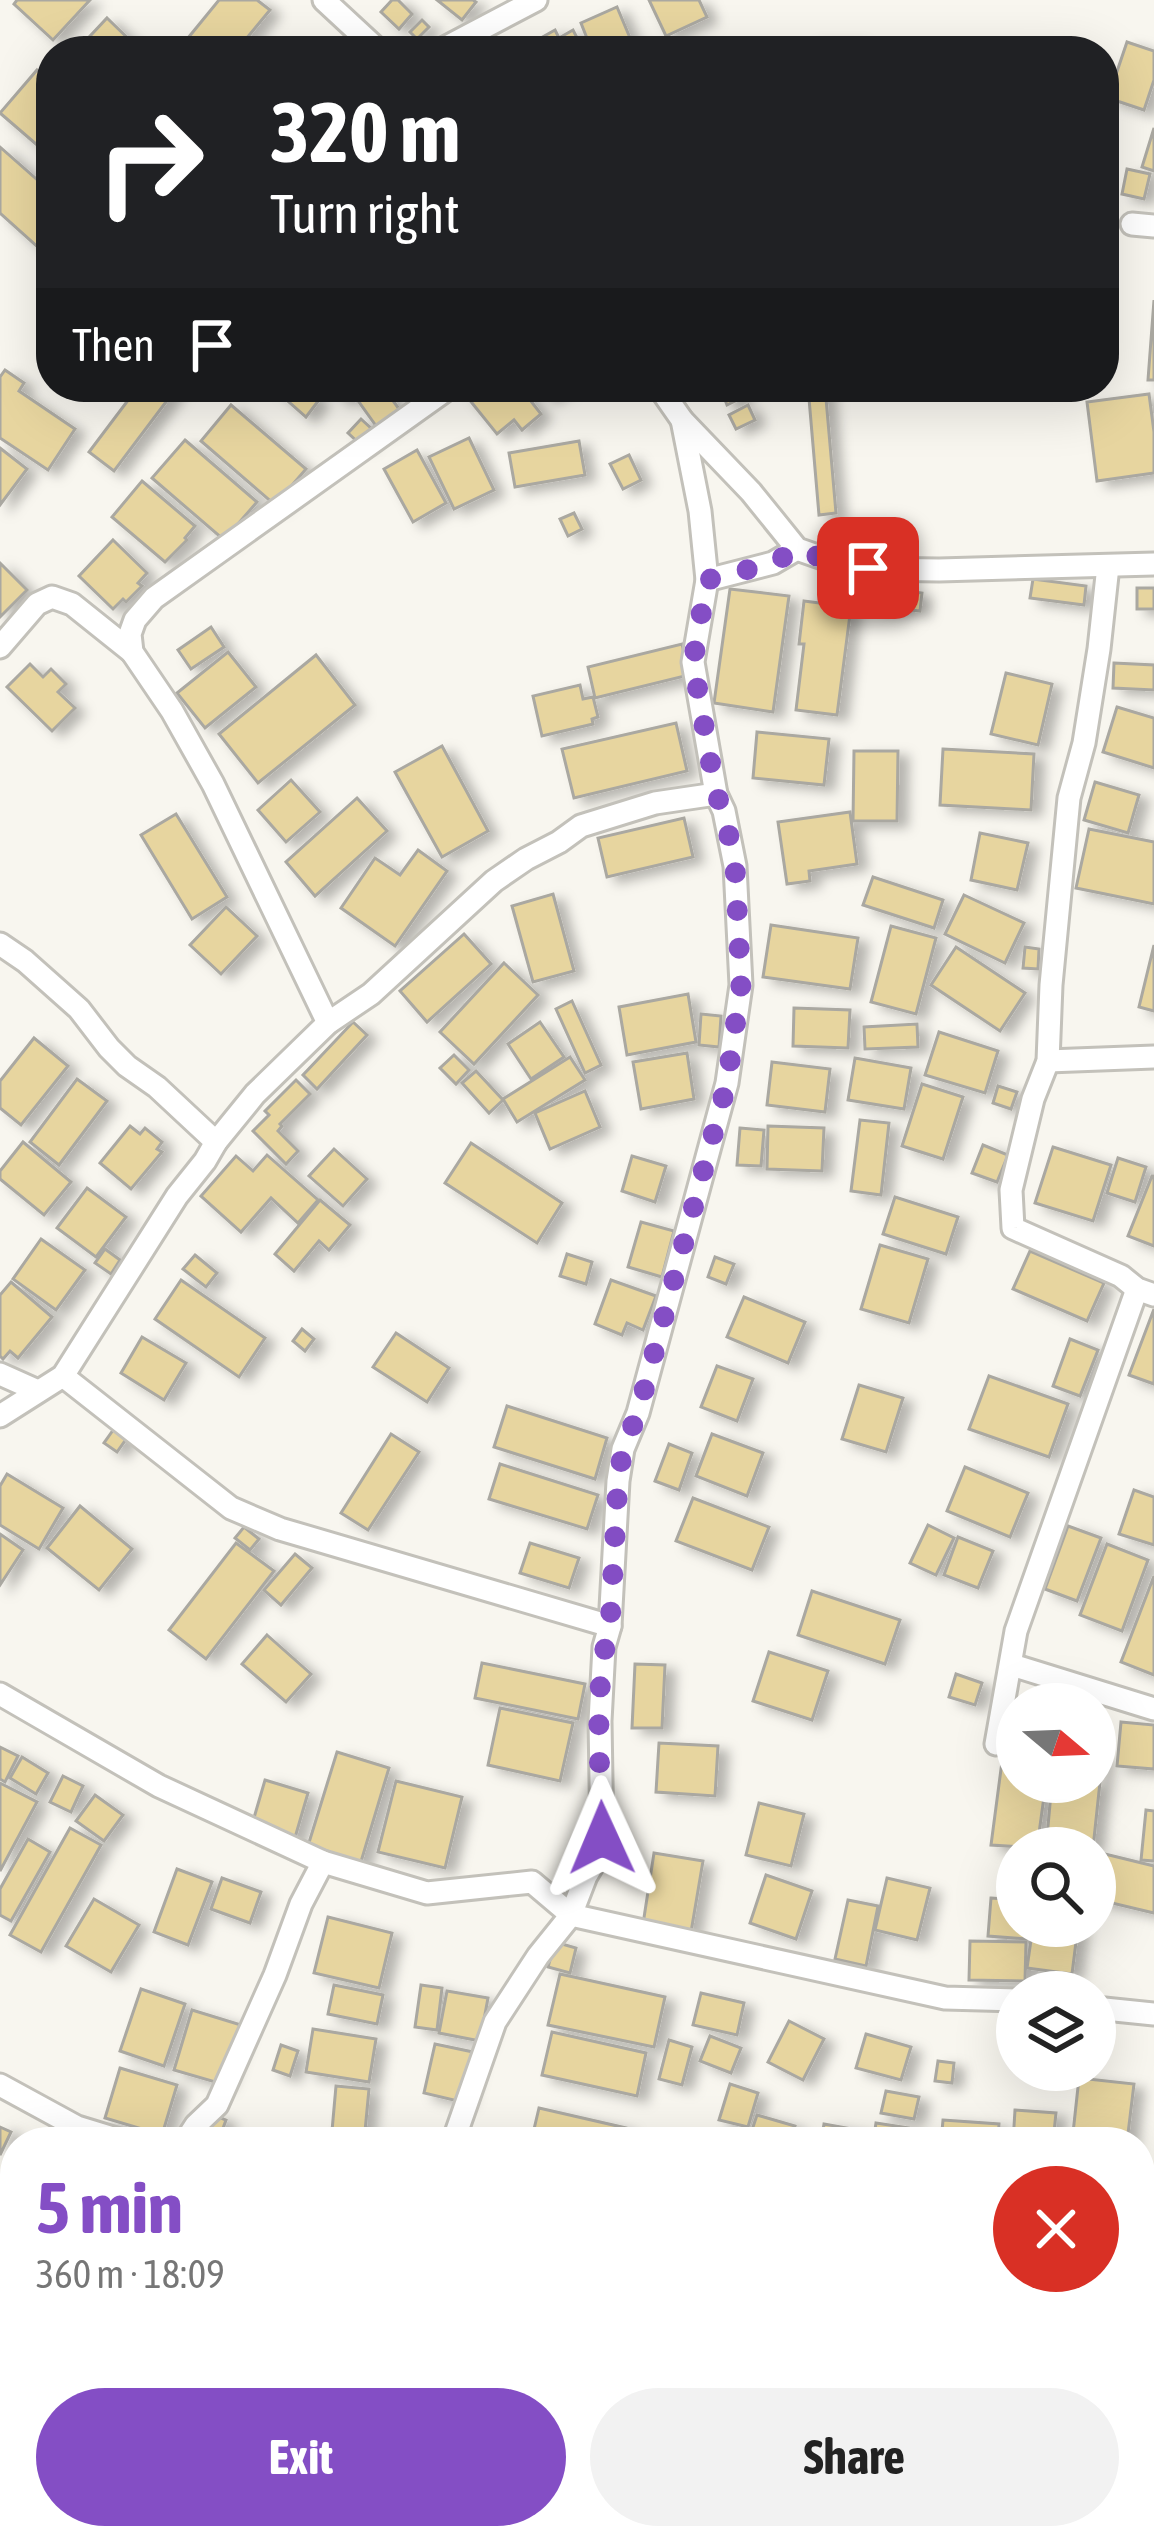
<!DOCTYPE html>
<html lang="en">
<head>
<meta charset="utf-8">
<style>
	body { margin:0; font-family:"Asap Condensed",sans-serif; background:#f2f2f2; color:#222; height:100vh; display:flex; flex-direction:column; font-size:45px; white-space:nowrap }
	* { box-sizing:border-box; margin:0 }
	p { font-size:39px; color:#767676 }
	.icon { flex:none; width:66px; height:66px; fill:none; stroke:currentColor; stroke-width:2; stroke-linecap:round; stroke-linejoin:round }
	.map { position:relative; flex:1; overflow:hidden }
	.details { position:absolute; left:0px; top:2127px; width:1155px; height:423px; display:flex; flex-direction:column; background:#fff; border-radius:48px 48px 0 0; box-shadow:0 12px 48px #0002 }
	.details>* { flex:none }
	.top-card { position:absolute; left:36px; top:36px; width:1083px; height:366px; border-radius:48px; box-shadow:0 12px 48px #0002; background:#202124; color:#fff; overflow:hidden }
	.needle { width:78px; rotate:109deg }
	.tools { position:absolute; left:996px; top:1683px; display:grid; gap:24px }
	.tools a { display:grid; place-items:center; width:120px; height:120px; border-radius:50%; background:#fff; box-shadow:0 12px 48px #0002; font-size:60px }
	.pin { position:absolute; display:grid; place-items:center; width:102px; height:102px; color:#fff; margin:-51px; border-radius:24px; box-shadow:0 6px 18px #0006 }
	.me { position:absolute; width:132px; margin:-66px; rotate:359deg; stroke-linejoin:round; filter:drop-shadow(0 0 9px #0008) }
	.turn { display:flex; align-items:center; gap:42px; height:252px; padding:0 36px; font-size:54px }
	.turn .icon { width:156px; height:156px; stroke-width:2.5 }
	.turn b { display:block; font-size:84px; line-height:102px }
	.then { display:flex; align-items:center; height:114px; padding:0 36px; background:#0003; gap:24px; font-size:45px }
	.round { display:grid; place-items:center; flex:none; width:126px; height:126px; border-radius:63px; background:#f2f2f2 }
	.overview { display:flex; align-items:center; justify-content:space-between; height:204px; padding:0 36px }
	h1 { font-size:72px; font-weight:700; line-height:90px; color:#844ec5 }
	.button { display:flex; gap:24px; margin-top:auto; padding:24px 36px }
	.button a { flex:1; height:138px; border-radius:72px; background:#844ec5; color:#fff; font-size:48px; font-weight:700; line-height:138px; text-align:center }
	.button a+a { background:#f2f2f2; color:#222 }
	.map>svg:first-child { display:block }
	.building { fill:#e7d59f; stroke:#aaa8a1; stroke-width:3; filter:url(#shadow) }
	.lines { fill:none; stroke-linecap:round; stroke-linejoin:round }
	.street-casing { stroke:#c3c1ba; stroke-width:27 }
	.street { stroke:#fff; stroke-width:21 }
	.route { stroke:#844ec5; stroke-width:21; stroke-dasharray:0 37.8 }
</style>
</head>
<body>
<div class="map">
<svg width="1154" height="2548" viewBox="0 0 1154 2548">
	<defs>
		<filter id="shadow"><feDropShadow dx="10" dy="5.5" stdDeviation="6" flood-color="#0004"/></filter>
	</defs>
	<rect width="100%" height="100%" fill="#f8f6ef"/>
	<g class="building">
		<polygon points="17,0 90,0 53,40 14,4"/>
		<polygon points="219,0 257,0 270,10 236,51 181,51 179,49"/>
		<polygon points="392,0 398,0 412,14 399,29 381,12"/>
		<polygon points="437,0 473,0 476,2 462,20"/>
		<polygon points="649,0 699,0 707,17 666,36"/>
		<polygon points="617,7 633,45 620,51 592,51 581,23"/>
		<polygon points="107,18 141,51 76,51"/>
		<polygon points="422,20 429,27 417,39 410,32"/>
		<polygon points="555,30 559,38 573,30 584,51 534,51 530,44"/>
		<rect x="810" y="40" width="46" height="11"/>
		<polygon points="1127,42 1154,51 1154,80 1144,110 1108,98"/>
		<polygon points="37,70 51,83 51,157 0,113"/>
		<polygon points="1154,128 1154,171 1142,167"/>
		<polygon points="0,147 51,192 51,234 39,248 0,213"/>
		<polygon points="1127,169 1150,174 1144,199 1122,194"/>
		<polygon points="1154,300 1154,380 1148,380"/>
		<polygon points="5,370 24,383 19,391 75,429 48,470 0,438 0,377"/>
		<polygon points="138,387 171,387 175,390 114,471 89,452"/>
		<polygon points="272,387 303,387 319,400 306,417"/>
		<polygon points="329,387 369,387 356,400 350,393 342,400"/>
		<polygon points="379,387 383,387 402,413 379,430 359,402"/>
		<polygon points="400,387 421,387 425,392 413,402"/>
		<polygon points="473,387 520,387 541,414 522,430 514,420 497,434 464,393"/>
		<polygon points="539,387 563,387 546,398"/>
		<polygon points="732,387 738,387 743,397 727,405 722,392"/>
		<polygon points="808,387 825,387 836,513 819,515"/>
		<polygon points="1149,394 1154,432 1154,473 1097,481 1087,402"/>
		<polygon points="231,405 306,469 275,505 201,441"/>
		<polygon points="748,405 755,420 736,429 729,415"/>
		<polygon points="361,419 373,430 361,445 348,433"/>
		<polygon points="469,438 494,490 454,509 429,457"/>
		<polygon points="185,440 257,502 224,540 152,478"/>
		<polygon points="579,441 585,475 515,487 509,453"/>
		<polygon points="0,448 27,469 0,505"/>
		<polygon points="417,450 446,503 413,522 384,469"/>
		<polygon points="629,455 641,480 623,489 610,464"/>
		<polygon points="142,481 195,526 185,538 187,540 165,562 112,517"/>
		<polygon points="574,513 582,529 568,536 560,519"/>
		<polygon points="113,540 147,573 138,583 142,586 126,602 123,599 113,609 79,576"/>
		<polygon points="0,563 27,590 0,617"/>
		<polygon points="1033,579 1086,586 1084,605 1030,598"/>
		<polygon points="876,587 922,593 920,611 874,606"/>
		<rect x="1137" y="588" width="17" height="21"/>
		<polygon points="730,589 789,596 773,712 714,703"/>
		<polygon points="804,601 851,607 837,715 796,710 804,644 799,644"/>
		<polygon points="211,627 224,647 191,669 178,650"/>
		<polygon points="682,644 689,675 595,698 588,667"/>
		<polygon points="228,652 256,687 205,728 177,693"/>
		<polygon points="316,655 355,705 258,783 219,734"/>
		<polygon points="1114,663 1154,665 1154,690 1113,688"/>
		<polygon points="30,664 43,677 51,669 66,684 58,692 75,708 52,731 7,687"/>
		<polygon points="1006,673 1052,684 1038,745 991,734"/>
		<polygon points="580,685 583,699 593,697 598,717 592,719 593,724 542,736 533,696"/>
		<polygon points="1117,707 1154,718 1154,768 1103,752"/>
		<polygon points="676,723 687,771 574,798 562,749"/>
		<polygon points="757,732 829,739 824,785 753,778"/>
		<polygon points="442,746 488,831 442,857 395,772"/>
		<polygon points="943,749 1034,754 1031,810 940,805"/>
		<polygon points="854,751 898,751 897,821 853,821"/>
		<polygon points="291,780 320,812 286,842 258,810"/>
		<polygon points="1095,782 1139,795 1128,833 1084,820"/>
		<polygon points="357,798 387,831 315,896 286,862"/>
		<polygon points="850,812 857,864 809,871 810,881 787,884 778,822"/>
		<polygon points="176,814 227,897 192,919 141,835"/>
		<polygon points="684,818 693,857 607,877 598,838"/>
		<polygon points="1089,829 1154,842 1154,904 1076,888"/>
		<polygon points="980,833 1028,843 1017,890 971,880"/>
		<polygon points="418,850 447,871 395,946 341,908 375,858 400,875"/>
		<polygon points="873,877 943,900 934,928 863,905"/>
		<polygon points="553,894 574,971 533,982 512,906"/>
		<polygon points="964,895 1024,923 1005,963 945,934"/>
		<polygon points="226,907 257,936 221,974 190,945"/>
		<polygon points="771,925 858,938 850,989 763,977"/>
		<polygon points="891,926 936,938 916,1014 871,1002"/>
		<polygon points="464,934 491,964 427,1022 400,991"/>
		<polygon points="1154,945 1154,1011 1139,1007"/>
		<polygon points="956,947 1025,993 1000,1031 931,985"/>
		<polygon points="1025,947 1039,949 1038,969 1023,968"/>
		<polygon points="504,963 538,995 474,1064 440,1032"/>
		<polygon points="688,994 696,1042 627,1055 619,1007"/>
		<polygon points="572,1001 601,1065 585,1073 556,1009"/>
		<polygon points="794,1008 850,1010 848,1048 793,1046"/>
		<polygon points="701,1014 721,1016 719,1047 699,1045"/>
		<polygon points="353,1022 367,1035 317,1089 303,1075"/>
		<polygon points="540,1022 564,1057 531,1079 508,1044"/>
		<polygon points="917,1024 918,1047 865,1049 864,1027"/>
		<polygon points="939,1032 998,1051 985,1093 925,1075"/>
		<polygon points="34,1038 68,1066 21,1125 0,1108 0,1081"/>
		<polygon points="687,1053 694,1099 641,1109 633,1062"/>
		<polygon points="454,1055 469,1070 456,1084 440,1068"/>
		<polygon points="570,1057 585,1080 517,1122 503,1099"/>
		<polygon points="855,1058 911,1068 904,1109 848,1100"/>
		<polygon points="772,1062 830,1069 825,1112 767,1105"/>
		<polygon points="476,1071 503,1100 489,1113 462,1083"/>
		<polygon points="77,1079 107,1101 59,1165 30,1142"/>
		<polygon points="296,1080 310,1094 280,1124 282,1126 278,1131 298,1151 286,1164 253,1131 269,1115 265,1111"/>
		<polygon points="922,1084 963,1097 943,1159 902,1146"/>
		<polygon points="998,1086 1017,1092 1011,1109 993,1103"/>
		<polygon points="585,1091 600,1127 550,1149 535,1113"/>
		<polygon points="860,1120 889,1123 881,1195 851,1191"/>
		<polygon points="130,1126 140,1134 145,1128 162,1142 157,1149 162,1152 131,1189 100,1163"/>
		<polygon points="768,1126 824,1128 822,1171 767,1169"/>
		<polygon points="740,1128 764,1130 761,1166 737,1165"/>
		<polygon points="23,1142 71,1182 44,1215 0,1179 0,1171"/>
		<polygon points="471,1143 562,1203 537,1243 445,1183"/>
		<polygon points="983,1145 1008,1155 997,1182 972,1173"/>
		<polygon points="1053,1147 1111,1165 1093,1221 1035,1203"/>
		<polygon points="334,1149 367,1179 343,1206 309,1176"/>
		<polygon points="267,1155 318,1200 298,1223 271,1198 241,1232 201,1196 236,1156 253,1171"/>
		<polygon points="632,1156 666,1166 655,1202 622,1191"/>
		<polygon points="1118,1158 1146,1167 1135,1202 1107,1193"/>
		<polygon points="1152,1176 1154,1176 1154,1246 1128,1236"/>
		<polygon points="87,1188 126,1217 96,1257 57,1228"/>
		<polygon points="895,1197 958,1217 946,1254 883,1234"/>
		<polygon points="320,1200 350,1225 329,1250 319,1241 294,1271 275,1254"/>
		<polygon points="641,1222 674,1231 662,1277 628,1267"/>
		<polygon points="41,1239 85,1270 56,1310 13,1279"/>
		<polygon points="880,1245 928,1259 909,1323 861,1309"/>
		<polygon points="105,1249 120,1260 111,1274 95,1263"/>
		<polygon points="1030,1251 1104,1283 1087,1321 1013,1289"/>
		<polygon points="567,1254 592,1262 586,1284 560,1276"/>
		<polygon points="195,1255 217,1273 206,1287 183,1269"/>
		<polygon points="715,1257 734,1264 726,1284 708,1277"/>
		<polygon points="181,1280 265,1338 239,1377 155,1319"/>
		<polygon points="611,1280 656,1296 643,1330 627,1323 622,1335 595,1324"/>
		<polygon points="11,1282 52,1317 18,1358 10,1351 3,1359 0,1356 0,1295"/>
		<polygon points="744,1297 805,1322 788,1363 727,1337"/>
		<polygon points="1154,1309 1154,1384 1129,1375"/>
		<polygon points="302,1329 314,1339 305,1351 293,1341"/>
		<polygon points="396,1333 449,1368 427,1402 373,1367"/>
		<polygon points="142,1337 186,1363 164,1400 121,1373"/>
		<polygon points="1070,1339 1098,1350 1080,1396 1053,1386"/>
		<polygon points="717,1366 753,1379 737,1421 701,1407"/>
		<polygon points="989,1376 1068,1404 1049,1457 969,1429"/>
		<polygon points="859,1385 903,1398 886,1452 842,1439"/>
		<polygon points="507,1406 607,1438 595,1479 494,1447"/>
		<polygon points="116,1426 129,1435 117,1452 104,1443"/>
		<polygon points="391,1434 419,1452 368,1530 341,1513"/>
		<polygon points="712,1434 763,1453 747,1496 696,1476"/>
		<polygon points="669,1444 692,1453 679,1490 655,1481"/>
		<polygon points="500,1464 598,1495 587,1529 489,1499"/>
		<polygon points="965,1467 1028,1493 1010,1537 947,1511"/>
		<polygon points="7,1474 63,1508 39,1549 0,1525 0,1486"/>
		<polygon points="1134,1490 1154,1497 1154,1545 1119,1534"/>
		<polygon points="693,1498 769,1527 752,1570 676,1541"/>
		<polygon points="80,1506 132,1549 99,1590 47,1548"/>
		<polygon points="928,1525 954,1538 936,1575 910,1563"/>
		<polygon points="1068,1526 1101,1538 1077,1601 1045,1589"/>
		<polygon points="244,1527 259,1539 250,1550 235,1538"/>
		<polygon points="0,1534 23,1550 0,1585"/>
		<polygon points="958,1537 993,1551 978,1588 944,1575"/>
		<polygon points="236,1543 274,1571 206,1659 169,1630"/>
		<polygon points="530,1543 579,1558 569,1588 520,1573"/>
		<polygon points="1107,1544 1148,1560 1122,1631 1080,1615"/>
		<polygon points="295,1554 312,1568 281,1605 264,1590"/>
		<polygon points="1154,1576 1154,1675 1121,1662"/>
		<polygon points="812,1591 900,1620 885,1664 798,1635"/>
		<polygon points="267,1635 311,1674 286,1702 242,1664"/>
		<polygon points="769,1652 828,1671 812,1720 753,1701"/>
		<polygon points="482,1663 585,1684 578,1719 475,1698"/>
		<polygon points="635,1664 665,1665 662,1728 632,1728"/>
		<polygon points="956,1674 982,1683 975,1705 949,1697"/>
		<polygon points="500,1708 573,1723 560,1781 488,1765"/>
		<polygon points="1121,1722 1154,1725 1154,1769 1117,1766"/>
		<polygon points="659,1743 718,1746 715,1796 656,1792"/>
		<polygon points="0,1747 18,1756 5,1782 0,1779"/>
		<polygon points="337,1752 389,1768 360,1865 307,1849"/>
		<polygon points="1095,1753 1103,1754 1093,1848 1046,1848 1052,1782 1095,1782"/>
		<polygon points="1003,1754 1017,1756 1017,1782 1046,1782 1037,1848 991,1845"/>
		<polygon points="22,1757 48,1773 36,1794 10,1778"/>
		<polygon points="63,1776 83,1786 71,1812 50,1802"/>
		<polygon points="265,1780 308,1793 294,1841 251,1828"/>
		<polygon points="396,1781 462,1797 445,1868 378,1852"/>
		<polygon points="0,1783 37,1802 0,1871"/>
		<polygon points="95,1795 123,1815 104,1841 76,1821"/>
		<polygon points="759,1803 804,1814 791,1866 746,1855"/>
		<polygon points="1146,1810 1154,1811 1154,1861 1141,1860"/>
		<polygon points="70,1828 101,1845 41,1952 10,1935"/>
		<polygon points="28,1839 50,1852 11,1921 0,1915 0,1889"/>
		<polygon points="654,1853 703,1861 691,1932 643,1924"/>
		<polygon points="1105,1854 1154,1866 1154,1913 1095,1899"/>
		<polygon points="177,1869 212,1882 188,1945 154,1932"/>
		<polygon points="766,1875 812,1891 796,1939 750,1923"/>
		<polygon points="222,1878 261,1892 250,1923 211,1909"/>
		<polygon points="887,1878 930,1888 917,1940 875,1930"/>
		<polygon points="991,1898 1017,1900 1017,1926 1027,1926 1027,1939 988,1936"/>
		<polygon points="94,1899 139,1925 111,1972 66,1946"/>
		<polygon points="848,1900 878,1906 866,1966 835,1959"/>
		<polygon points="328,1917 392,1933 379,1988 314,1973"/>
		<polygon points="1033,1926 1078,1926 1072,1974 1027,1968"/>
		<polygon points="970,1941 1026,1942 1025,1981 969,1980"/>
		<polygon points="555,1942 576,1948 570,1973 548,1967"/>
		<polygon points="560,1974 665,1997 654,2047 548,2025"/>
		<polygon points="334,1985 383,1995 377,2024 328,2014"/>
		<polygon points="421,1985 442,1988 437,2030 415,2027"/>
		<polygon points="141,1989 185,2004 164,2066 120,2051"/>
		<polygon points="447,1991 488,1998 480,2041 439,2033"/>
		<polygon points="701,1993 744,2003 737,2035 693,2025"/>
		<polygon points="192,2010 241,2025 222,2084 174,2070"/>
		<polygon points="789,2021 824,2039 803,2080 768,2062"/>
		<polygon points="313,2029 376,2039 369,2082 306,2072"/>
		<polygon points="552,2032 646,2053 637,2096 542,2075"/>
		<polygon points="866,2034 911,2047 901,2080 856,2068"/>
		<polygon points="710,2036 741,2048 731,2073 700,2061"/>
		<polygon points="669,2040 692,2047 682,2085 659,2079"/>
		<polygon points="435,2044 473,2052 462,2102 424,2093"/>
		<polygon points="281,2045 298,2051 290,2076 273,2070"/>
		<polygon points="938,2061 954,2063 952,2083 935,2081"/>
		<polygon points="120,2068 177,2085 162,2135 105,2118"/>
		<polygon points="1079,2078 1134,2084 1127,2142 1072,2142"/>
		<polygon points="730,2084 758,2093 748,2127 719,2120"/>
		<polygon points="336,2086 369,2089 364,2142 331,2142"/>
		<polygon points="886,2091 919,2097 914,2119 881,2113"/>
		<polygon points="539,2108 626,2128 623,2142 531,2142"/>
		<polygon points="1015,2110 1056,2113 1053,2142 1013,2142"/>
		<polygon points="211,2114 226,2120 218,2142 201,2142"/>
		<polygon points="757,2115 795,2126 790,2142 748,2142"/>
		<polygon points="943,2120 999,2124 998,2142 941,2142"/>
		<polygon points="876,2123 909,2128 907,2142 873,2142"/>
		<polygon points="824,2124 863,2131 862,2142 821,2142"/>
		<polygon points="0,2127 11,2132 0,2155"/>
		<polygon points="1151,2222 1154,2222 1154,2251 1144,2249"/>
		<polygon points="1146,2384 1154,2385 1154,2481 1140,2479 1140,2424"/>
		<polygon points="15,2473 15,2498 4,2491"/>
		<polygon points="1140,2505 1154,2509 1154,2548 1127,2548 1131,2535 1140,2535"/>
		<polygon points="204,2535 262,2535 255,2548 220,2548 202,2538"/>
		<polygon points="272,2535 285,2535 297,2542 294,2548 265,2548"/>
		<polygon points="334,2535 371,2535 363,2548 356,2548"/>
		<polygon points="485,2535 539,2535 534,2548 480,2548"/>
		<polygon points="657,2535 696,2535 693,2548 655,2546"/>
		<polygon points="796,2535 884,2535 881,2548 829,2548 795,2541"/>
		<polygon points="962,2535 1016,2535 1040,2539 1039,2548 960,2548"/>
		<polygon points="1042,2535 1063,2535 1062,2548 1041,2548"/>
	</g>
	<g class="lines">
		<g class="street-casing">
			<g id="street">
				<polyline points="324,0 379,51"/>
				<polyline points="439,51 536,0"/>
				<polyline points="1132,224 1154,226"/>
				<polyline points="659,387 682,420 751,492 797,549 860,571 868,569 939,570 1154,564"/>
				<polyline points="1108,566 1099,649 1084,743 1069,798 1051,985 1048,1061 1033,1099 1011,1190 1013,1228 1121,1276 1137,1289 1154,1295"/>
				<polyline points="707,580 773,563 797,549"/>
				<polyline points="0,647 37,604 52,597 72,604 132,652"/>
				<polyline points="0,944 25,961 79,1009 109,1048 127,1066 157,1087 216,1142"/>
				<polyline points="328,1023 213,784 172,711 132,652 130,634 135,620 154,598 450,387"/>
				<polyline points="1048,1061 1154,1057"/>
				<polyline points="0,1374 38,1391"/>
				<polyline points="63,1376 231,1508 280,1529 610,1626"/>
				<polyline points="0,1416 63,1376 177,1196 205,1161 216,1142 255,1094 328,1023 371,994 494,881 526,859 559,842 581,826 655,803 716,794"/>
				<polyline points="1012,1665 1154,1709"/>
				<polyline points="0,1694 159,1786 323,1862 427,1893 532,1882 571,1915 945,1998 1017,2000"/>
				<polyline points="996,1744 1016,1631 1137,1289"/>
				<polyline points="1095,2008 1154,2014"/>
				<polyline points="0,2085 77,2127 126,2142"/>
				<polyline points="185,2142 196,2125 217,2105 275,1975 301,1904 323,1862"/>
				<polyline points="453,2142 495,2022 538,1956 571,1915 586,1876 595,1861 602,1839 600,1721 604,1647 610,1626 618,1481 623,1449 638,1413 727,1083 741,985 735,866 724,811 716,794 693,662 707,580 700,511 682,420"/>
				<polyline points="0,2531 15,2531"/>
				<polyline points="136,2535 151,2535"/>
			</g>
		</g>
		<use href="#street" class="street"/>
	</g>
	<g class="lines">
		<path class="route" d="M602,1838C601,1769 592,1693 610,1626L618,1481L623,1449L638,1413L727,1083L741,985L735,866L724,811L716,794L693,662L707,580L773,563L797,549L860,571L868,568"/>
	</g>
</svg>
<div class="tools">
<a><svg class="needle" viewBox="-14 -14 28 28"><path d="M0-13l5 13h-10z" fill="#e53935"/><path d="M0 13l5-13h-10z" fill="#767676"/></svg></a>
<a><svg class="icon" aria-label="search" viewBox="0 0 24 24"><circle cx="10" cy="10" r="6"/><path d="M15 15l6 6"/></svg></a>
<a><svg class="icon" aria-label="layers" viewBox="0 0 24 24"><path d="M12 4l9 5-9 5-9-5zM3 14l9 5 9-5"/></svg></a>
</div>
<div class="pin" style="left:868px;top:568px;background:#d93025"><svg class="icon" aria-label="arrive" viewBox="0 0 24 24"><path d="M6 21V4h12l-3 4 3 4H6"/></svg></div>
<svg class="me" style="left:602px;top:1838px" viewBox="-20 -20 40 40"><path d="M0-17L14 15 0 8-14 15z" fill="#844ec5" stroke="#fff" stroke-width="4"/></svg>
<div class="top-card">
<div class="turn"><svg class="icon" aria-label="right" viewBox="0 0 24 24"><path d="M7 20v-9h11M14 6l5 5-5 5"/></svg><div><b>320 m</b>Turn right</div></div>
<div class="then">Then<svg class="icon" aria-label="arrive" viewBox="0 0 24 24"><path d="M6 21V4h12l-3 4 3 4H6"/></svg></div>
</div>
<section class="details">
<div class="overview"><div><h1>5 min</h1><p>360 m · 18:09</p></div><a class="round" style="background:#d93025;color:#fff"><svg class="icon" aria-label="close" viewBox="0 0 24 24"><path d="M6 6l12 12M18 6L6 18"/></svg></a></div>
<div class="button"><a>Exit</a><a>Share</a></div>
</section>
</div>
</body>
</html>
